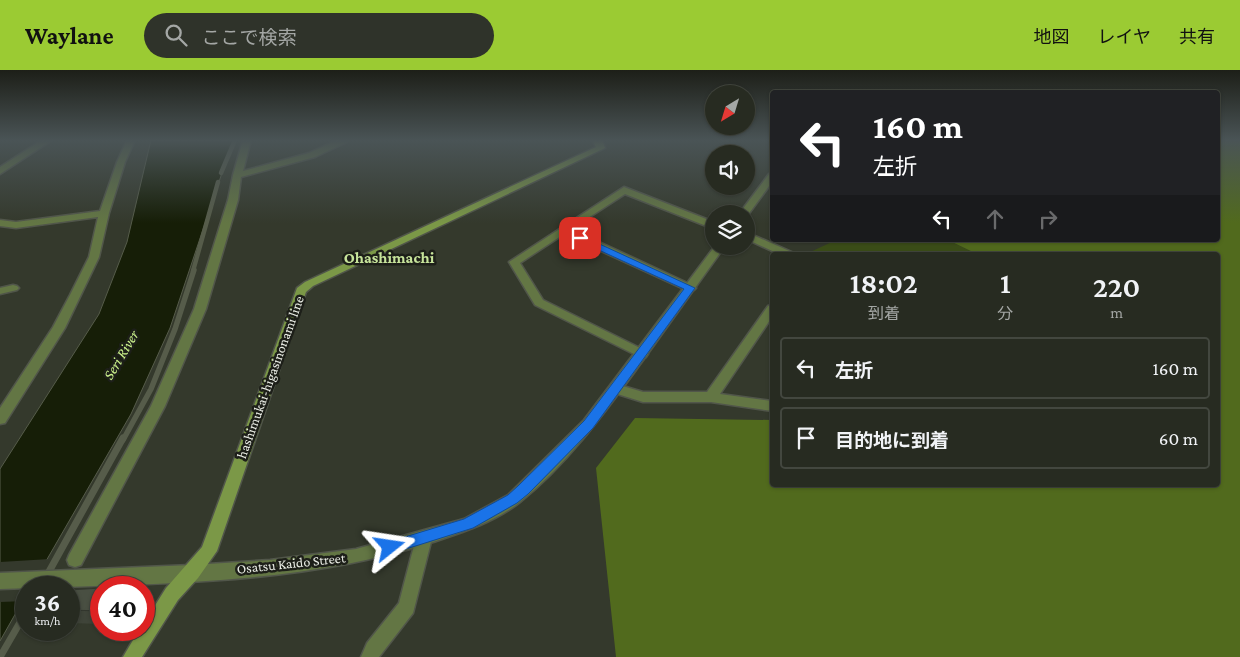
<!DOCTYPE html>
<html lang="ja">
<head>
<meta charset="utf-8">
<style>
	body { margin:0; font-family:"Crimson Pro","Noto Sans JP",serif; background:#2f332a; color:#f1f3f6; height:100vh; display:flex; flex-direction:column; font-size:19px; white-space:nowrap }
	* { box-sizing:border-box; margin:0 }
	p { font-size:16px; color:#a4a7a5 }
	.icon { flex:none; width:28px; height:28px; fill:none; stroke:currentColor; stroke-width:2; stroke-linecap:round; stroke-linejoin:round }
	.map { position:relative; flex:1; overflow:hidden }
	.side { position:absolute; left:770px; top:182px; width:450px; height:235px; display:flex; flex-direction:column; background:#272b21; border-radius:5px; box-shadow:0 1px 4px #0004,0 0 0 1px #43473f }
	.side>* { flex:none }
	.guide { position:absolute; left:770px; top:20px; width:450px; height:152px; border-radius:5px; box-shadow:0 1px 4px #0004,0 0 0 1px #43473f; background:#202124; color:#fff; overflow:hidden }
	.needle { width:32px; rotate:218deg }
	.fabs { position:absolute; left:705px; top:15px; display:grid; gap:10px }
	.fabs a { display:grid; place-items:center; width:50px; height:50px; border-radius:50%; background:#272b21; box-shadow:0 1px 4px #0004,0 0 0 1px #43473f; font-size:25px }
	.speed { position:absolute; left:15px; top:506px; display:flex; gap:10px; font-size:25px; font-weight:700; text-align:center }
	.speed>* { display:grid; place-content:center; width:65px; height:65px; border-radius:50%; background:#272b21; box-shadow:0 1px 4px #0004,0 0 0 1px #43473f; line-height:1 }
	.speed small { font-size:12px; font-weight:400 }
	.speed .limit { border:8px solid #d22; background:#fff; color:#111 }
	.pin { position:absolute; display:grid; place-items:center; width:42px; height:42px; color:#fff; margin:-21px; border-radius:10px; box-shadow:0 2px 8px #0006 }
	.me { position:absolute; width:55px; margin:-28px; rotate:75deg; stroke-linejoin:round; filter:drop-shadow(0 0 4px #0008) }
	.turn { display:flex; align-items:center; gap:18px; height:105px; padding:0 20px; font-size:22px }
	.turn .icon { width:65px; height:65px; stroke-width:2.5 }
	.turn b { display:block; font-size:35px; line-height:42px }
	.lanes { display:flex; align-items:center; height:48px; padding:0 20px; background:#0003; justify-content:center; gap:25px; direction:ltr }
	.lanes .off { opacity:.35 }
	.eta { display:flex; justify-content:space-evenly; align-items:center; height:85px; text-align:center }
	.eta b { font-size:30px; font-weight:600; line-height:35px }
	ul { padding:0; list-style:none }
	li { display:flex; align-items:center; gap:15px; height:62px; margin:0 10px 8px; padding:0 10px; border:2px solid #43473f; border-radius:5px }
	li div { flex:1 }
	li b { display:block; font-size:19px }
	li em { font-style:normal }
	header { display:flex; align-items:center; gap:30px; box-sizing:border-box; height:70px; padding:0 25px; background:#9bcb33; color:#111 }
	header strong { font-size:24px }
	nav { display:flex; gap:28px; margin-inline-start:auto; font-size:18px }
	.search { width:350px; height:45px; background:#2f332a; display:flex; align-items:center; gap:12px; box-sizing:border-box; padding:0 18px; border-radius:28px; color:#a4a7a5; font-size:19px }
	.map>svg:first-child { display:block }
	.green { fill:#3b4d18 }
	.forest { fill:#516a1d }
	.water { fill:#161e07; stroke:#565c4a }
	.pier { fill:#34392c }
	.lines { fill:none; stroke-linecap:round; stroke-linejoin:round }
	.stream-far2 { stroke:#565c4a; stroke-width:4.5 }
	.stream-far1 { stroke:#565c4a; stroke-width:5.5 }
	.stream { stroke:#565c4a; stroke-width:7 }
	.minor-casing { stroke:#51564a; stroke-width:3 }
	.tertiary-casing { stroke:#51564a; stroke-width:3 }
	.secondary-casing { stroke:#51564a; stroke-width:3 }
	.minor { fill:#637644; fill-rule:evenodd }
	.tertiary { fill:#637644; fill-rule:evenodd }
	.secondary { fill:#7b9847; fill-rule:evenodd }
	.wall { fill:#3f4439 }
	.building { fill:#494f42; stroke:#33372e }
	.route { fill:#1a73e8; stroke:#114b97 }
	.labels { text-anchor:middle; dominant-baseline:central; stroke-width:5; stroke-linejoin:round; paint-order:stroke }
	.street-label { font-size:14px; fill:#ebeee6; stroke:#1d1f19 }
	.water-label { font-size:15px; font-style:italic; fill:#cef58d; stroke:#1d1f19 }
	.quarter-label { font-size:16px; font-weight:bold; fill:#c7e49b; stroke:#1d1f19 }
</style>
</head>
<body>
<header>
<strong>Waylane</strong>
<div class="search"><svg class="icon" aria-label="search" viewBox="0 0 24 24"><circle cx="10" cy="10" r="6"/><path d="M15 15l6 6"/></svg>ここで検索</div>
<nav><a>地図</a><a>レイヤ</a><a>共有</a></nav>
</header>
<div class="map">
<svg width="1240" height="587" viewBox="0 0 1240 587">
	<rect width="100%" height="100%" fill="#34392c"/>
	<polygon class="green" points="836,170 948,170 979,185 806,185 806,184"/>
	<polygon class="forest" points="1218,70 1240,70 1240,587 616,587 596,398 635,348 772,350 772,415 1218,415 1218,185 979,185 948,170 1218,170"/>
	<polygon class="water" points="151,70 233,70 170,258 131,344 31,517 26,518 26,525 0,571 0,399 99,244 127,172"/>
	<polygon class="pier" points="50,489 34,518 26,518 26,531 0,532 0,492"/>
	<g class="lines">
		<g class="stream-far2">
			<polyline points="221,103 235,70"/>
			<polyline points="193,201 218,112"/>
		</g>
		<polyline class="stream-far1" points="123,370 151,319 175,259 194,200"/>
		<g class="stream">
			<polyline points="46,507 123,368"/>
			<polyline points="0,587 26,542"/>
		</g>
		<g class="minor-casing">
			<g id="minor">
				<polygon points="42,70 52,70 0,104 0,97"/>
				<polygon points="127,70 135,70 125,92 109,143 99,187 65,258 5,353 0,354 0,338 53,257 70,225 89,187 98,147 16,158 0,156 0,150 16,152 100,141 117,92"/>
				<polygon points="243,70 251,70 243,101 309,83 337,70 347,72 315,87 241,107 238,130 206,239 165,336 81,495 75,497 69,495 67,490 69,485 151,336 194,239 228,130 233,105"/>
				<polygon points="624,117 714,152 714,159 625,124 571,159 694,216 696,218 694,220 686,220 564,164 520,193 543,230 646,281 648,284 646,287 642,288 535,235 509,192"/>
				<polygon points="746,162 794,183 795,185 781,185 746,169"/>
				<polygon points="13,215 17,216 19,218 17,220 0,224 0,218"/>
				<polygon points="772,235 772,247 720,324 772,331 772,341 711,332 643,332 611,322 610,319 611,316 616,314 643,322 707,322 768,236"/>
				<polygon points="424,461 430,463 432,468 413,543 379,587 361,587 367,573 399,533 416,468 418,463"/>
			</g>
		</g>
		<g class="tertiary-casing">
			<g id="tertiary">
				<polygon points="772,103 772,112 747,146 746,144 739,144 769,104"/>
				<path d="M715,176H725C698,214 671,251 644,289C607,339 569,393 520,432C495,452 463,462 433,472C295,517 144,513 0,519V503L192,495L270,490L356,479L464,449L508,425L584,350Z"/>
			</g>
		</g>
		<g class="secondary-casing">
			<polygon id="secondary" points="592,70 602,70 605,78 313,216 306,222 217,481 198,508 178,530 142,587 123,587 139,560 144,560 144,553 166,518 202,477 297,218 305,212 596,77"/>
		</g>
		<use href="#minor" class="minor"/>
		<use href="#tertiary" class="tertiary"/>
		<use href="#secondary" class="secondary"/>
	</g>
	<polygon class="wall" points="101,518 101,554 69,553 69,520"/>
	<polygon class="building" points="101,518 101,541 69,540 69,520"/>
	<linearGradient id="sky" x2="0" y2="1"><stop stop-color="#1d1f18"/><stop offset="0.46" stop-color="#4a5456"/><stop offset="1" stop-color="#4a5456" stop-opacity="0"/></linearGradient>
	<rect width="1240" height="153" fill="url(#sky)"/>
	<polygon class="route" points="580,165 695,218 593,358 528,424 517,433 473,458 390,484 385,482 382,477 385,473 464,449 508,425 518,416 584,351 684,219 577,170 576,168"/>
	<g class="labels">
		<g class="street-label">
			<text transform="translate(270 307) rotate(-70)">hashimukai-higasinonami line</text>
			<text transform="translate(291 493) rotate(-6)">Osatsu Kaido Street</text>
		</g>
		<g class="water-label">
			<text transform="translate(121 285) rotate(-59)">Seri River</text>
		</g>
		<g class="quarter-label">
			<text x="389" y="187">Ohashimachi</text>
		</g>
	</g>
</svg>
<div class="fabs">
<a><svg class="needle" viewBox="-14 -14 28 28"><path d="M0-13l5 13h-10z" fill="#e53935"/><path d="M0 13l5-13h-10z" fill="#a4a7a5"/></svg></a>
<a><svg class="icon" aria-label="sound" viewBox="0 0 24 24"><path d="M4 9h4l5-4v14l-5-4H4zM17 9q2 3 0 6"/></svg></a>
<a><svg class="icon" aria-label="layers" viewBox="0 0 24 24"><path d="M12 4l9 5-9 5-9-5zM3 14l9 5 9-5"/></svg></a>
</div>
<div class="speed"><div>36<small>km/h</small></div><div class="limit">40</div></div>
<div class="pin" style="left:580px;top:168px;background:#d93025"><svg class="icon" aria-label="arrive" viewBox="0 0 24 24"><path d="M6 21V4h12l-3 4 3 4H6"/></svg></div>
<svg class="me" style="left:390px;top:477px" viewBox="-20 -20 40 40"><path d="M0-17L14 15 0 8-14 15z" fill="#1a73e8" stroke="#fff" stroke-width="4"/></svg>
<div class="guide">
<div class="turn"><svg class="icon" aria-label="left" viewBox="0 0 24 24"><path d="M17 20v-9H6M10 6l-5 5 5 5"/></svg><div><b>160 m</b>左折</div></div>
<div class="lanes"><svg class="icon" aria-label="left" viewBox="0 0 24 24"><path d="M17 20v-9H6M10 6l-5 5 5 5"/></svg><svg class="icon off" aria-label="ahead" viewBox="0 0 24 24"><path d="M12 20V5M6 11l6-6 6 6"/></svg><svg class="icon off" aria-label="right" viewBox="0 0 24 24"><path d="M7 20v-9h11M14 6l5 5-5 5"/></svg></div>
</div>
<section class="side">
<div class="eta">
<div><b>18:02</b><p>到着</p></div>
<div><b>1</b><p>分</p></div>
<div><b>220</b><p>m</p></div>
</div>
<ul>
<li><svg class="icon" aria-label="left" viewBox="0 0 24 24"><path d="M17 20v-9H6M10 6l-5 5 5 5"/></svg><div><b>左折</b></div><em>160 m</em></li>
<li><svg class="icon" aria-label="arrive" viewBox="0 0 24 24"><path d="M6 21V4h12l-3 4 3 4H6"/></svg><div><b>目的地に到着</b></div><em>60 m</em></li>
</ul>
</section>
</div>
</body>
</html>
